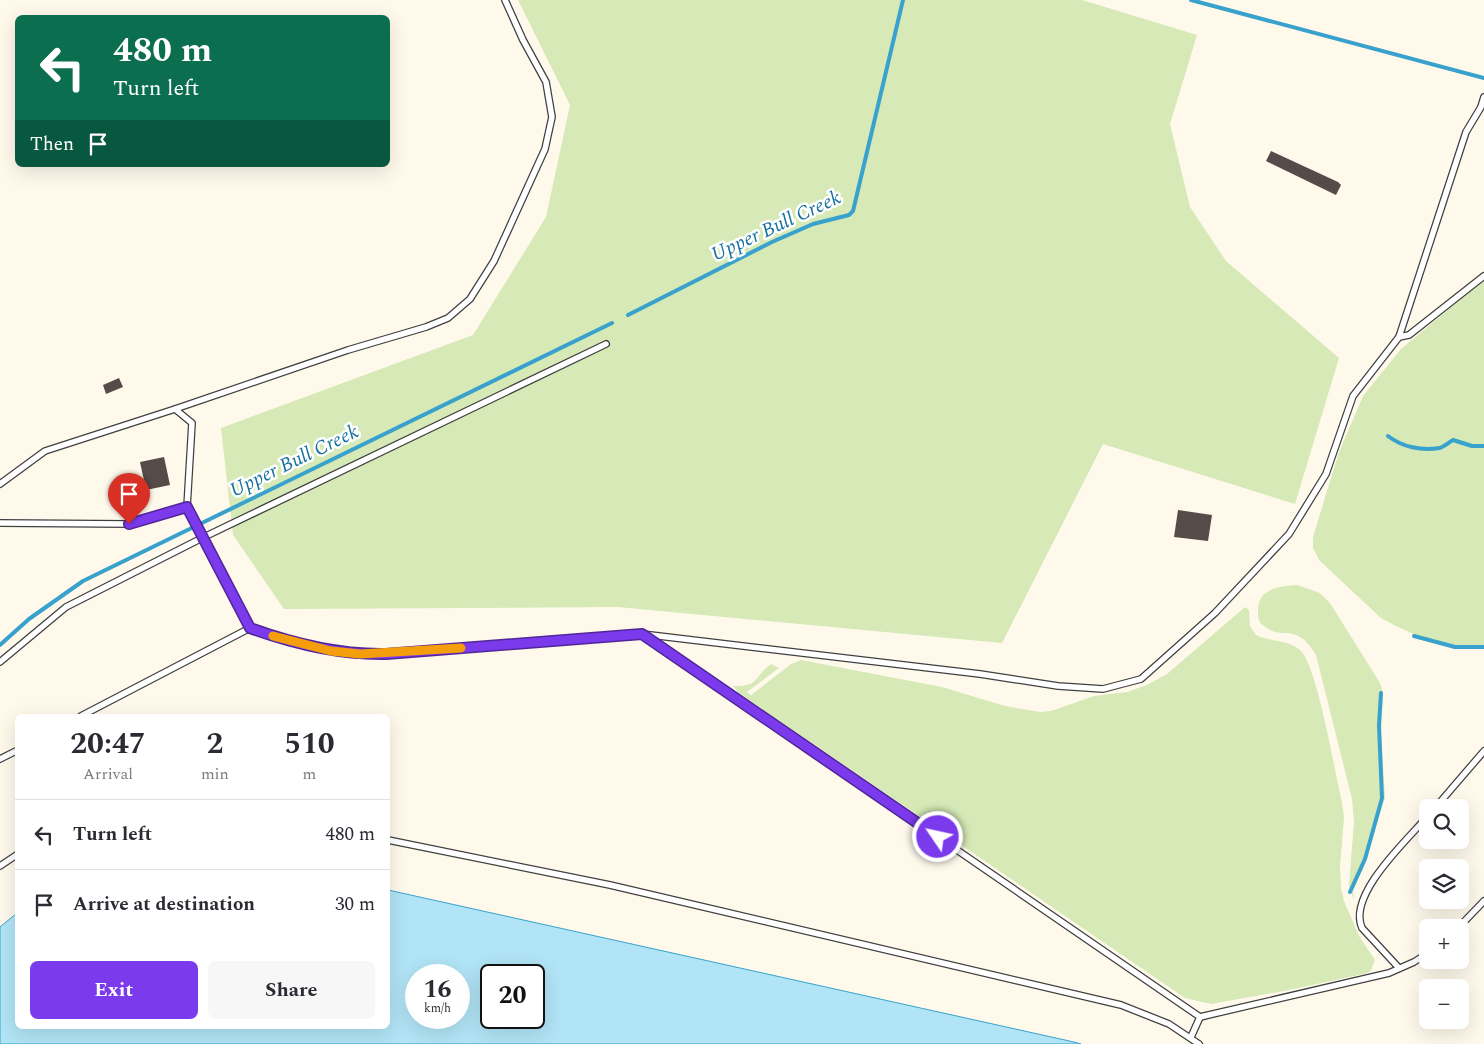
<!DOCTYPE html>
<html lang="en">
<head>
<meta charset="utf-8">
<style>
	body { margin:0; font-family:Spectral,serif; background:#f7f7f7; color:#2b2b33; height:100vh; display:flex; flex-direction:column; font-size:19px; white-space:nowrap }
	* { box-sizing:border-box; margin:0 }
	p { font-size:16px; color:#7c7c81 }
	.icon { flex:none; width:28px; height:28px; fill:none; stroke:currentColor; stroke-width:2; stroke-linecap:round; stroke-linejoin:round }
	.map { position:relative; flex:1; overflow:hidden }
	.side { position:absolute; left:15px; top:714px; width:375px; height:315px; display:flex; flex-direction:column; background:#fff; border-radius:8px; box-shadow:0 5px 20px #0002 }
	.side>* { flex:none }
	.hud { position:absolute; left:15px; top:15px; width:375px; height:152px; border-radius:8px; box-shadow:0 5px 20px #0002; background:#0b6e4f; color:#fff; overflow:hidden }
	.buttons { position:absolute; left:1419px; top:799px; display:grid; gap:10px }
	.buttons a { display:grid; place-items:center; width:50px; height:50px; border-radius:8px; background:#fff; box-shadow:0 5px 20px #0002; font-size:25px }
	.speed { position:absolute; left:405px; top:964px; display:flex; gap:10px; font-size:25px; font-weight:700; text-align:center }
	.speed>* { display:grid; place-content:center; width:65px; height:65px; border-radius:50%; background:#fff; box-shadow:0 5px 20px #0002; line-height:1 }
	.speed small { font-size:12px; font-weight:400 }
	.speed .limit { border:2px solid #111; border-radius:8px; background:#fff; color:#111 }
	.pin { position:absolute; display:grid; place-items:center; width:42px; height:42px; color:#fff; margin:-51px -21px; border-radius:50% 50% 50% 0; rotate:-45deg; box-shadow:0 0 5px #0007 }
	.pin .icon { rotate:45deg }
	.me { position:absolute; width:55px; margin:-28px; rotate:304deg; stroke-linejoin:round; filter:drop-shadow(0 0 4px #0008) }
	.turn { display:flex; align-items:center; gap:18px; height:105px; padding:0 15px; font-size:22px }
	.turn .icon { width:65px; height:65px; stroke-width:2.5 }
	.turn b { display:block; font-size:35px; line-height:42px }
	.then { display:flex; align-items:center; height:48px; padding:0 15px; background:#0003; gap:10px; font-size:19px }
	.eta { display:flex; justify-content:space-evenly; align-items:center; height:85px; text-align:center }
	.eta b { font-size:30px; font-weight:700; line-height:35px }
	.button { display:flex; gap:10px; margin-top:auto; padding:10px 15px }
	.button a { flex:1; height:58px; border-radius:8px; background:#7c3aed; color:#fff; font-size:20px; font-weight:700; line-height:58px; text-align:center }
	.button a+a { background:#f7f7f7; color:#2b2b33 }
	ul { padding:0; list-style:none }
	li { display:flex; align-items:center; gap:15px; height:70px; padding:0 15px; border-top:1px solid #e1e1e2 }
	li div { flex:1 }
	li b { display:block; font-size:19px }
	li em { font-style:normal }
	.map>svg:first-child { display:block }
	.green { fill:#d6e9b6 }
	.water { fill:#b1e4f6; stroke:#38a2cd; fill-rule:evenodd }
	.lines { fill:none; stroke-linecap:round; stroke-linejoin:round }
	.stream { stroke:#38a2cd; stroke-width:4 }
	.building { fill:#554c49 }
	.service-casing { stroke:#404040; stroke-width:8 }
	.service { stroke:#fff; stroke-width:5.5 }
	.route-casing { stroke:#51269a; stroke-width:12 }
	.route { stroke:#7c3aed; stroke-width:9 }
	.slow { stroke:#f59e0b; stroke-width:9 }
	.labels { text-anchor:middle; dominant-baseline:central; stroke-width:5; stroke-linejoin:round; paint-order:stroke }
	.water-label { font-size:20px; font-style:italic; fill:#16719e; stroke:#fff }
</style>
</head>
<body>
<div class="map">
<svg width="1484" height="1044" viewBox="0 0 1484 1044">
	<rect width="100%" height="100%" fill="#fff9ec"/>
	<g class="green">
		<polygon points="518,0 1082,0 1197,35 1170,124 1190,207 1226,261 1339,358 1295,504 1103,444 1002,643 618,607 284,609 233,535 221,428 473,335 546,217 570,105"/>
		<polygon points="1484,280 1484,648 1455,649 1427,640 1398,627 1381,618 1319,560 1313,548 1313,537 1339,452 1363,396 1401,349"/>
		<path d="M1297,585L1320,593L1330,603L1380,683L1383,693L1381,733L1385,798L1364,866L1353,891L1354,900L1349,886L1354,822L1352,799L1316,655C1295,620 1283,642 1264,626C1259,623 1258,618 1258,612C1257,589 1278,586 1297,585Z"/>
		<path d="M1245,607L1249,610L1250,626L1256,635C1270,642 1287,639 1300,650C1317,664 1335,774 1342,802L1344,818L1340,866L1341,888L1344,901L1359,936L1375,960L1370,972L1363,974L1289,990L1211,1004L1185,998L739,693L733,686C760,687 753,677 771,664L779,668L747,692L751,695L791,664L801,660L942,687L1005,706L1040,712L1051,711L1094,696L1127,692L1147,685L1167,674Z"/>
	</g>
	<path class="water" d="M388,890L1074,1042L1081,1044H0V927L17,913L18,1026H388ZM416,975H459V1018H416ZM491,975H534V1018H491Z"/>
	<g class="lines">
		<g class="stream">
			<polyline points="1191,0 1484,78"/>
			<polyline points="628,315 772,242 813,224 849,215 853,211 903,0"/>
			<path d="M1388,436C1402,447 1422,451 1439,448C1444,447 1449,442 1453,440L1472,446H1484"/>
			<polyline points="1414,636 1455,647 1484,647"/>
			<polyline points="0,645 29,619 83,581 612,323"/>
			<polyline points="1350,892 1365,859 1382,798 1379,725 1381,693"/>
		</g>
	</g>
	<g class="building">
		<polygon points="1271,151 1338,182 1341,185 1336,195 1266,161"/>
		<polygon points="119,378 123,387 106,394 103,385"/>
		<polygon points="164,457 170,485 146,490 140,462"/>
		<polygon points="1178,510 1212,515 1208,541 1174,537"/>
	</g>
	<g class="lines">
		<g class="service-casing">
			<g id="service">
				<polyline points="1399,337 1409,335 1484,276"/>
				<polyline points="175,409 348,350 426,327 448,318 470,299 494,261 545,149 552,117 546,82 523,40 505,0"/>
				<path d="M0,484L45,451L175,409L192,423L187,507L250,628C286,641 322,650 360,655L642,634L980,674L1058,686L1103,689L1141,679L1215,613L1289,534L1326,474L1353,396L1399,337L1466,132L1481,107L1484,97"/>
				<polyline points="0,523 129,524 187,507"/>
				<polyline points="644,635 1200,1017 1191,1037"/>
				<polyline points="0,662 66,607 202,538 606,344"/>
				<polyline points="81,716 250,628"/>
				<polyline points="0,759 18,750"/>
				<polyline points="1435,808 1484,751"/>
				<polyline points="388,840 610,885 1121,1005 1169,1024 1199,1044"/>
				<polyline points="0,866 18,854"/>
				<polyline points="1458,928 1484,901"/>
				<path d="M1399,968L1362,928C1347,895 1407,840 1428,816"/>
				<polyline points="1200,1017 1389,973 1414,962 1428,953"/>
			</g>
		</g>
		<use href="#service" class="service"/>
	</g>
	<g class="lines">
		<g class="route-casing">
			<path id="route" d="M129,524L187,507L250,628C294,644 338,655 386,654L642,634L938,837"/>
		</g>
		<use href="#route" class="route"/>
		<polyline class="slow" points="273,636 331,651 360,654 461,648"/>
	</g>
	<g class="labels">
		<g class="water-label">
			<text transform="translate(776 226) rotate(-25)">Upper Bull Creek</text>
			<text transform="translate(294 461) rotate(-26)">Upper Bull Creek</text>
		</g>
	</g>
</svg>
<div class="buttons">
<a><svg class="icon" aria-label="search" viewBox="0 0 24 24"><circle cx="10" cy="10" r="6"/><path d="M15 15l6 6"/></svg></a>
<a><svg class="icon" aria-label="layers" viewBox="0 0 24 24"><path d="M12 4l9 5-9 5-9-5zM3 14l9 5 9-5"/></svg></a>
<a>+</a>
<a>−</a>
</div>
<div class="speed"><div>16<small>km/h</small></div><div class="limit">20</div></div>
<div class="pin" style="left:129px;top:524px;background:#d93025"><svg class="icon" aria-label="arrive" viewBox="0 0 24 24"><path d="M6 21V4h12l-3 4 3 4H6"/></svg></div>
<svg class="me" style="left:938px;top:837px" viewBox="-20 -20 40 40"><circle r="17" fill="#7c3aed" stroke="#fff" stroke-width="3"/><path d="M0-11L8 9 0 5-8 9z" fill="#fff"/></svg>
<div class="hud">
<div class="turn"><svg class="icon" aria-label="left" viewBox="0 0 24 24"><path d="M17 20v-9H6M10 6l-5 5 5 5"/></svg><div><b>480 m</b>Turn left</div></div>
<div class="then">Then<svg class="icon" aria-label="arrive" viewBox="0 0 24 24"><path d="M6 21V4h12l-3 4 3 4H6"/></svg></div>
</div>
<section class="side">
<div class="eta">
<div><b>20:47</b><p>Arrival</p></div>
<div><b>2</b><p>min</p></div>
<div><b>510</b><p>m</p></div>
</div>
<ul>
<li><svg class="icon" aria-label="left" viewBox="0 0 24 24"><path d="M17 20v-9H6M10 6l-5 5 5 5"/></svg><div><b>Turn left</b></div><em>480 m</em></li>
<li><svg class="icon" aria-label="arrive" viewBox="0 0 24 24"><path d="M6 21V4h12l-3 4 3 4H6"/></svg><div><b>Arrive at destination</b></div><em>30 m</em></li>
</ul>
<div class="button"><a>Exit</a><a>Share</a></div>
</section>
</div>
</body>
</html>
